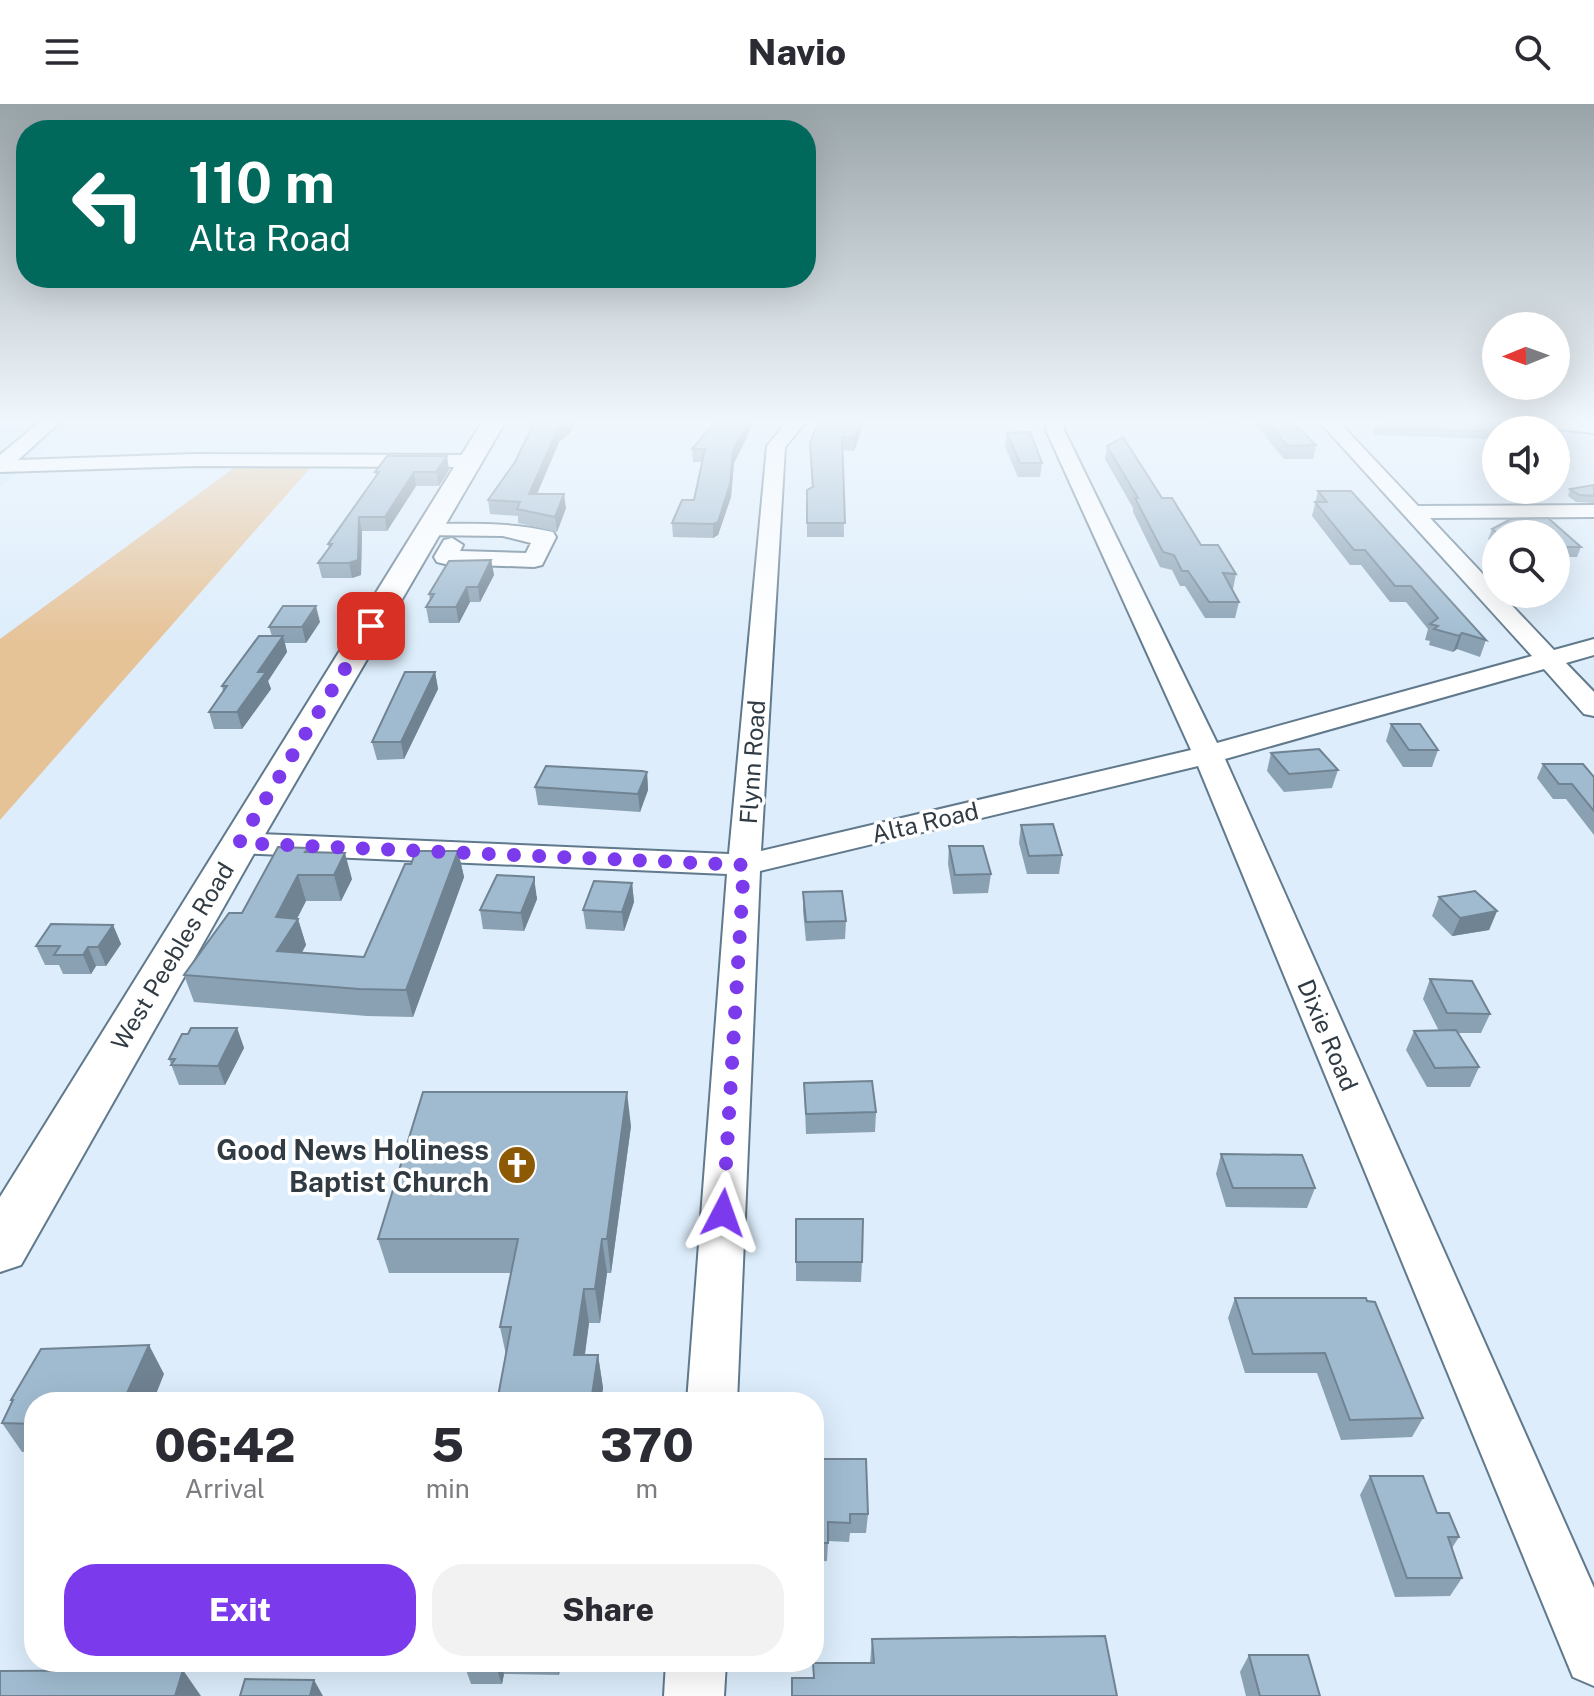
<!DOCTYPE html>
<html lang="en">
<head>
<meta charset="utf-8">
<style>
	body { margin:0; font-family:"Public Sans",sans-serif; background:#f2f2f3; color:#2b2b33; height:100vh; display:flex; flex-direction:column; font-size:30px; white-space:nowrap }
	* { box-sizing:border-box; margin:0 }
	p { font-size:26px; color:#7c7c81 }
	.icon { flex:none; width:44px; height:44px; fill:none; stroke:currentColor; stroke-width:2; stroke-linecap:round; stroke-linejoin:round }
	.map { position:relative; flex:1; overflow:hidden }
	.sheet { position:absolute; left:24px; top:1288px; width:800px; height:280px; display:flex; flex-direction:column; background:#fff; border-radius:32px; box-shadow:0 8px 32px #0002 }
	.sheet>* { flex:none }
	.guide { position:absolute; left:16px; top:16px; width:800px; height:168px; border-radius:32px; box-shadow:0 8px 32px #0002; background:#00695c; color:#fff; overflow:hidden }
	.needle { width:52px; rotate:269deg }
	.buttons { position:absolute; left:1482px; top:208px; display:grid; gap:16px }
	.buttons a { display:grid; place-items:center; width:88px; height:88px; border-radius:50%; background:#fff; box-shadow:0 8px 32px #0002; font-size:40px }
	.pin { position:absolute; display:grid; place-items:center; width:68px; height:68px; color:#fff; margin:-34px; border-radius:16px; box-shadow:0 4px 12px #0006 }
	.me { position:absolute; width:88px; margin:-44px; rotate:4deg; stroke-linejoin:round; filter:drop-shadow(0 0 6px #0008) }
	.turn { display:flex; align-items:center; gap:28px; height:168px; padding:0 40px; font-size:36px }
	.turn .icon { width:104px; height:104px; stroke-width:2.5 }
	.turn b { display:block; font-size:56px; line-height:68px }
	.eta { display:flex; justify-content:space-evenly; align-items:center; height:136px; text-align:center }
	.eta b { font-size:48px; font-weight:800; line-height:56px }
	.action { display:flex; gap:16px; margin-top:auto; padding:16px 40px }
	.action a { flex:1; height:92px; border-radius:32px; background:#7c3aed; color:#fff; font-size:32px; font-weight:800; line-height:92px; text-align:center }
	.action a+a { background:#f2f2f3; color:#2b2b33 }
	header { display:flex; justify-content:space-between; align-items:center; height:104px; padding:0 40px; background:#fff; font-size:36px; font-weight:800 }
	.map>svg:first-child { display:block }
	.built { fill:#c9e4fa }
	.green { fill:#e6c297 }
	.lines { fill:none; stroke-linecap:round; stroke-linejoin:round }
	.minor-casing { stroke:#60798c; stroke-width:4 }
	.major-casing { stroke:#60798c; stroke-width:4 }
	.minor { fill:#fff; fill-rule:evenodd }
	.major { fill:#fff; fill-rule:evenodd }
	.wall { fill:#8aa1b3 }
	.shaded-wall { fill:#708392 }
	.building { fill:#a0bbd0; stroke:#708392; stroke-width:2 }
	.route { stroke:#7c3aed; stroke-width:14; stroke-dasharray:0 25.2 }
	.labels { text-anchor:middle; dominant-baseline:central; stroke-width:7; stroke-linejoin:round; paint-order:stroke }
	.street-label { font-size:24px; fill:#303b44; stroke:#fff }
	.near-poi-label { font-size:28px; font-weight:bold; fill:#303b44; stroke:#fff; text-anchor:end }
</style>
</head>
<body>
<header><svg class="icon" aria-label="menu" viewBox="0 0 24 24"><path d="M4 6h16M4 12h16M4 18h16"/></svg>Navio<svg class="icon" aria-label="search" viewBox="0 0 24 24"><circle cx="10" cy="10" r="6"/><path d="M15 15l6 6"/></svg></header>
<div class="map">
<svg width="1594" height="1592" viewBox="0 0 1594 1592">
	<rect width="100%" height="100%" fill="#ddedfb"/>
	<polygon class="built" points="0,315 81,315 0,383"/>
	<polygon class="green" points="312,362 0,716 0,535 234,364"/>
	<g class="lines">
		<g class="minor-casing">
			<g id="minor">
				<polygon points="43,315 63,315 18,356 195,350 471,351 481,357 471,363 195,362 0,368 0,351"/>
				<polygon points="789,315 808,315 785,343 761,747 1191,646 1046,326 1048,315 1066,315 1064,326 1217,639 1532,552 1317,315 1336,315 1418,402 1594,401 1594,413 1430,414 1496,484 1496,490 1501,490 1554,546 1594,535 1594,551 1566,559 1594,588 1594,612 1584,610 1544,565 1225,655 1594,1484 1594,1582 1573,1573 1198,662 760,767 737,1298 687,1298 727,770 239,749 228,746 223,739 228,732 239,729 729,750 767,342"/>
				<polygon points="1505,315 1594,319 1594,329 1514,320"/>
				<path d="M429,420C471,420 512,418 553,428L556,433L542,461L534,463L445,460L437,458L434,453L444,436L452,434L463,441L460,447L526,449L531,439L503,432L421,431L418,426Z"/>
				<polygon points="666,1558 726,1558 724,1592 664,1592"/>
			</g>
		</g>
		<g class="major-casing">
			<polygon id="major" points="484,315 507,315 260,739 21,1161 0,1168 0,1093"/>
		</g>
		<use href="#minor" class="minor"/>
		<use href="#major" class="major"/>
	</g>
	<g class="wall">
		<polygon points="718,315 756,315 734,359 731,393 718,431 713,434 673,433 672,419 694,396 703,358 693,358 692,345"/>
		<polygon points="865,315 854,347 843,346 844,433 807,433 807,386 812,383 810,339"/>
		<polygon points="1138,315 1242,315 1240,321"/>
		<polygon points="1251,315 1290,315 1316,341 1313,355 1284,355"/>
		<polygon points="1374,324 1496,326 1496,335 1373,331"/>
		<polygon points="570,329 559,338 537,390 566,404 557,428 518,419 518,412 490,410 488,396 515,358"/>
		<polygon points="1007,329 1042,359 1040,373 1018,373 1005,342"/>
		<polygon points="1107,342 1162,394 1201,441 1236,470 1233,485 1231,485 1239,498 1235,514 1205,514 1185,482 1180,482 1172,466 1160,463 1133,408 1133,404 1105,355"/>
		<polygon points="447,352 449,366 439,382 416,382 387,427 362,427 361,471 352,474 322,474 318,459 329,444 328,440 376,373 375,368"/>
		<polygon points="1594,381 1594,399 1576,398 1568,392 1570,385"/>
		<polygon points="1318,387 1486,536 1480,553 1457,545 1453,548 1429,541 1430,537 1425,536 1428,525 1406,498 1390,498 1361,461 1350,461 1312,412"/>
		<polygon points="1548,414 1581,443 1577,453 1556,453 1556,430 1496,430 1496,442 1488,435 1492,425 1511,415"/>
		<polygon points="491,456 494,471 480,498 470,498 459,519 429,519 426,503 430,497 429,490"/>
		<polygon points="320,518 306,539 285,539 287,548 268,577 271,585 242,625 214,625 209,608 223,588 222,582 272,532 269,523"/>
		<polygon points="435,568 438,585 404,655 377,656 372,638"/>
		<polygon points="1391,620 1438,646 1432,663 1403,663 1386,637"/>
		<polygon points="1271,649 1338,666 1332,684 1284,688 1267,667"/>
		<polygon points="1543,660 1594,673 1594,731 1566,695 1553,695 1537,674"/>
		<polygon points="647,668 648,686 640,708 538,701 535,683"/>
		<polygon points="1021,721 1062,751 1059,770 1027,770 1019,739"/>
		<polygon points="949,742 991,770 988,789 953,790 948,760"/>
		<polygon points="308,744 309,748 352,775 341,797 306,797 297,815 298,815 306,841 302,849 364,853 411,760 458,747 464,773 413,913 367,912 194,898 184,871 242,809"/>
		<polygon points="632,779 634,798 624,827 586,825 583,806"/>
		<polygon points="803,788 846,817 845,835 806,837 803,807"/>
		<polygon points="537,792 537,795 524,827 483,825 480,806"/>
		<polygon points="1439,793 1497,807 1489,826 1452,832 1432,812"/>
		<polygon points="113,821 121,840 106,862 96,862 91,870 63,870 59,861 45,861 36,842"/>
		<polygon points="1430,875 1490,910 1481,929 1458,929 1479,963 1470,983 1427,983 1406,946 1414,927 1439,927 1423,895"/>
		<polygon points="237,924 244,944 225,981 179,981 169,955"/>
		<polygon points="804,979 876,1008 875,1028 806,1030"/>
		<polygon points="631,1022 611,1169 607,1169 600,1219 589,1219 585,1251 598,1251 603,1284 601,1298 497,1298 506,1251 500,1223 511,1169 389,1169 378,1135"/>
		<polygon points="1221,1050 1315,1084 1307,1104 1226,1103 1216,1070"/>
		<polygon points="796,1115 862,1158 861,1178 796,1177"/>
		<polygon points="1235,1194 1366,1194 1423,1314 1412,1333 1341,1336 1317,1269 1245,1269 1228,1214"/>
		<polygon points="164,1270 34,1298 34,1348 22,1348 2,1319 12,1298 11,1296"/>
		<polygon points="814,1355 868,1410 866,1429 850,1429 849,1438 828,1437 827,1457 814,1458"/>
		<polygon points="1370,1372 1437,1409 1459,1433 1452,1444 1462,1474 1450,1492 1395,1493 1360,1391"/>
		<polygon points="1105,1532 813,1574 813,1559 870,1559 872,1535"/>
		<polygon points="1249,1551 1320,1592 1246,1592 1240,1568"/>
		<polygon points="466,1558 561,1558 559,1571 504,1570 502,1580 471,1580 465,1563"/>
	</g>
	<g class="shaded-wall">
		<polygon points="569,315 577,315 570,329 559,338 531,404 529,390 558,325"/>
		<polygon points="750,315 756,315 734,359 731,393 718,431 713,434 713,420 733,346"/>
		<polygon points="861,315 865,315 854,347 855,334"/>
		<polygon points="447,352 449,366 439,382 436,368"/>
		<polygon points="414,368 416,382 387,427 385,413"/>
		<polygon points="564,390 566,404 557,428 555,413"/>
		<polygon points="359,413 362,427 361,471 352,474 349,459"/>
		<polygon points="491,456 494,471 480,498 478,483"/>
		<polygon points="467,483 470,498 459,519 456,503"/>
		<polygon points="316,502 320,518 306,539 302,523"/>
		<polygon points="1462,529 1457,545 1453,548 1459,532"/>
		<polygon points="283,532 287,548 268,577 271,585 242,625 237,608 258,568"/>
		<polygon points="435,568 438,585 404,655 401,638"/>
		<polygon points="647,668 648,686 640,708 638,690"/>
		<polygon points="458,747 464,773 413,913 406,886"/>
		<polygon points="345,749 352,775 341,797 334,771"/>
		<polygon points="298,771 306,797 293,822 298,815 306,841 286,874 277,847 276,813"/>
		<polygon points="534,773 537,795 524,827 521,809"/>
		<polygon points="632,779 634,798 624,827 622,808"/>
		<polygon points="1497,807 1489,826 1452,832 1460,814"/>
		<polygon points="113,821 121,840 106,862 98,843"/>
		<polygon points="88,843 96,862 91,870 83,851"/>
		<polygon points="237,924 244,944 225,981 218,962"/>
		<polygon points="627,988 631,1022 611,1169 607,1135"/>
		<polygon points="602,1135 607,1169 600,1219 595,1185"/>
		<polygon points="584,1185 589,1219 580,1284 574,1251"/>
		<polygon points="149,1241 164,1270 153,1298 123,1298"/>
		<polygon points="598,1251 603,1284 601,1298 591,1298"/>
		<polygon points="497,1558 500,1558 504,1570 502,1580 496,1563"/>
		<polygon points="556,1558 561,1558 559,1571"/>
		<polygon points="183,1566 201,1592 175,1592"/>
		<polygon points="314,1576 323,1592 310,1592"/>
	</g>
	<g class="building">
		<polygon points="536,315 569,315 558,325 529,390 564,390 555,413 517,405 520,398 488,396 515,358"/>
		<polygon points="718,315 750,315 733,346 730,380 718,418 713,420 672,419 682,396 694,396 705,345 692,345"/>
		<polygon points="825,315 861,315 855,334 842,333 845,419 807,419 807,386 813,383 810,339 816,324"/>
		<polygon points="1264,315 1290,315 1316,341 1287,342"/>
		<polygon points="1397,315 1490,315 1500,326 1496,326 1496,328 1374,324"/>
		<polygon points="1030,328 1042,359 1020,359 1007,329"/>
		<polygon points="1123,333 1162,394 1172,394 1201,441 1218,441 1236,470 1223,469 1239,498 1209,498 1188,467 1182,467 1174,451 1163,448 1135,394 1138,394 1107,342"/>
		<polygon points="387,352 447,352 436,368 414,368 385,413 359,413 358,456 349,459 318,459 332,440 328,440 379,368 375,368"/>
		<polygon points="1594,381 1594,392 1579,391 1570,385"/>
		<polygon points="1318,387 1351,387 1486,536 1462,529 1459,532 1434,525 1438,522 1430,520 1438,514 1411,482 1395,482 1365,446 1354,446 1315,398 1327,398"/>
		<polygon points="1548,414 1581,443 1556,443 1556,430 1498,430 1492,425 1511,415"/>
		<polygon points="491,456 478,483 467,483 456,503 426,503 434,490 429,490 449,457"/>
		<polygon points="283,502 316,502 302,523 269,523"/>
		<polygon points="259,532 283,532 258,568 266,568 237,608 209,608 227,582 222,582"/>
		<polygon points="405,568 435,568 401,638 372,638"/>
		<polygon points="1391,620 1420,620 1438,646 1409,646"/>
		<polygon points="1319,645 1338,666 1289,670 1271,649"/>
		<polygon points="1543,660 1583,660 1594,673 1594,707 1572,680 1559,680"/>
		<polygon points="546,662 642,667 647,668 638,690 535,683"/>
		<polygon points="1053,720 1062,751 1029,752 1021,721"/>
		<polygon points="949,742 983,742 991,770 955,771"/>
		<polygon points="278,743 308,744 305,748 345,749 334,771 298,771 276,813 298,815 277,847 364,853 405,760 411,760 416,747 458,747 406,886 359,885 184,871 229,809 242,809"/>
		<polygon points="497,771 534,773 534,777 521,809 480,806"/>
		<polygon points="594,777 632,779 622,808 583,806"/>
		<polygon points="842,787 846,817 806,818 803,788"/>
		<polygon points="1475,787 1497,807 1460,814 1439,793"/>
		<polygon points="51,820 113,821 98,843 88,843 83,851 54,851 60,842 36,842"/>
		<polygon points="1430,875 1472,877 1490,910 1447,909"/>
		<polygon points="191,924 237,924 218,962 171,961 175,955 169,955 182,930 188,930"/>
		<polygon points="1456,926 1479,963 1435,964 1414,927"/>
		<polygon points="872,977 876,1008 806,1010 804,979"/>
		<polygon points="423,988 627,988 607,1135 602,1135 595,1185 584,1185 574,1251 598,1251 591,1298 497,1298 511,1223 500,1223 518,1135 378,1135"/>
		<polygon points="1221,1050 1302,1051 1315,1084 1233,1084"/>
		<polygon points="796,1115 863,1115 862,1158 796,1158"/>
		<polygon points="1235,1194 1366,1194 1367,1197 1375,1198 1423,1314 1350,1316 1325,1249 1253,1250"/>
		<polygon points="149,1241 123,1298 34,1298 34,1320 2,1319 13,1296 11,1296 41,1245"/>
		<polygon points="814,1355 866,1355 868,1410 850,1410 850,1419 828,1418 828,1439 814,1439"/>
		<polygon points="1370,1372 1423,1372 1437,1409 1449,1409 1459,1433 1448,1433 1462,1474 1407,1474"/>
		<polygon points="1105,1532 1117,1592 792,1592 792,1574 814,1574 813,1559 874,1559 872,1535"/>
		<polygon points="1249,1551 1308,1551 1320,1592 1260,1592"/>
		<polygon points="466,1558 497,1558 496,1563 465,1563"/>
		<polygon points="183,1566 175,1592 0,1592 0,1567"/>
		<polygon points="245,1575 314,1576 310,1592 240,1592"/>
	</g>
	<linearGradient id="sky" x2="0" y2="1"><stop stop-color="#99a4a8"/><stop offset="0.59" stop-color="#f0f7fd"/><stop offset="1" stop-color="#f0f7fd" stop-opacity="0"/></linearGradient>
	<rect width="1594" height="538" fill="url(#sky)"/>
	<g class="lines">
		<polyline class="route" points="371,522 239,739 744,761 723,1109"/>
	</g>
	<defs>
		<g id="church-disc" transform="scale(2)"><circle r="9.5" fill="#8c5905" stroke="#fff"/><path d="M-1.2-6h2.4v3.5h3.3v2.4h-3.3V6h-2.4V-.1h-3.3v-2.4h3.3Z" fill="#fff"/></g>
	</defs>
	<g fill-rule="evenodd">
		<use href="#church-disc" x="517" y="1061"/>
	</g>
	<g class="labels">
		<g class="street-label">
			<text transform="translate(752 658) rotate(-86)">Flynn Road</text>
			<text transform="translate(925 718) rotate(-13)">Alta Road</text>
			<text transform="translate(172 852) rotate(-59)">West Peebles Road</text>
			<text transform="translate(1328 931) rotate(67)">Dixie Road</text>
		</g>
		<g class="near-poi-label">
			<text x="489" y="1045">Good News Holiness<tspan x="489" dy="32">Baptist Church</tspan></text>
		</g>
	</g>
</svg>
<div class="buttons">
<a><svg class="needle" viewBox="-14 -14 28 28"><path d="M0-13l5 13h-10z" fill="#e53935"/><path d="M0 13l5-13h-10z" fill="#7c7c81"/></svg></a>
<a><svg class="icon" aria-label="sound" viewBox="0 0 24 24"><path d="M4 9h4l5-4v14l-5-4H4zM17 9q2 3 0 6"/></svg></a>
<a><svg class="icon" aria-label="search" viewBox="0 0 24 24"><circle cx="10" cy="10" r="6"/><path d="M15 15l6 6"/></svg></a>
</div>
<div class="pin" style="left:371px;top:522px;background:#d93025"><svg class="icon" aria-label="arrive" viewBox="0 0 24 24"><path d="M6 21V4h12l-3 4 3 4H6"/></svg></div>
<svg class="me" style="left:723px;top:1109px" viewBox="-20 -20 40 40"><path d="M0-17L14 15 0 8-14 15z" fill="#7c3aed" stroke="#fff" stroke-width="4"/></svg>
<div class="guide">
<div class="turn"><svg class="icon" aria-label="left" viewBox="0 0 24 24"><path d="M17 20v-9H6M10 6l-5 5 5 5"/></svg><div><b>110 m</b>Alta Road</div></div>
</div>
<section class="sheet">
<div class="eta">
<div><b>06:42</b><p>Arrival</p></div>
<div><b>5</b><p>min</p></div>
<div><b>370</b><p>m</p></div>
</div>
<div class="action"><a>Exit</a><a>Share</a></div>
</section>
</div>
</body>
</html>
